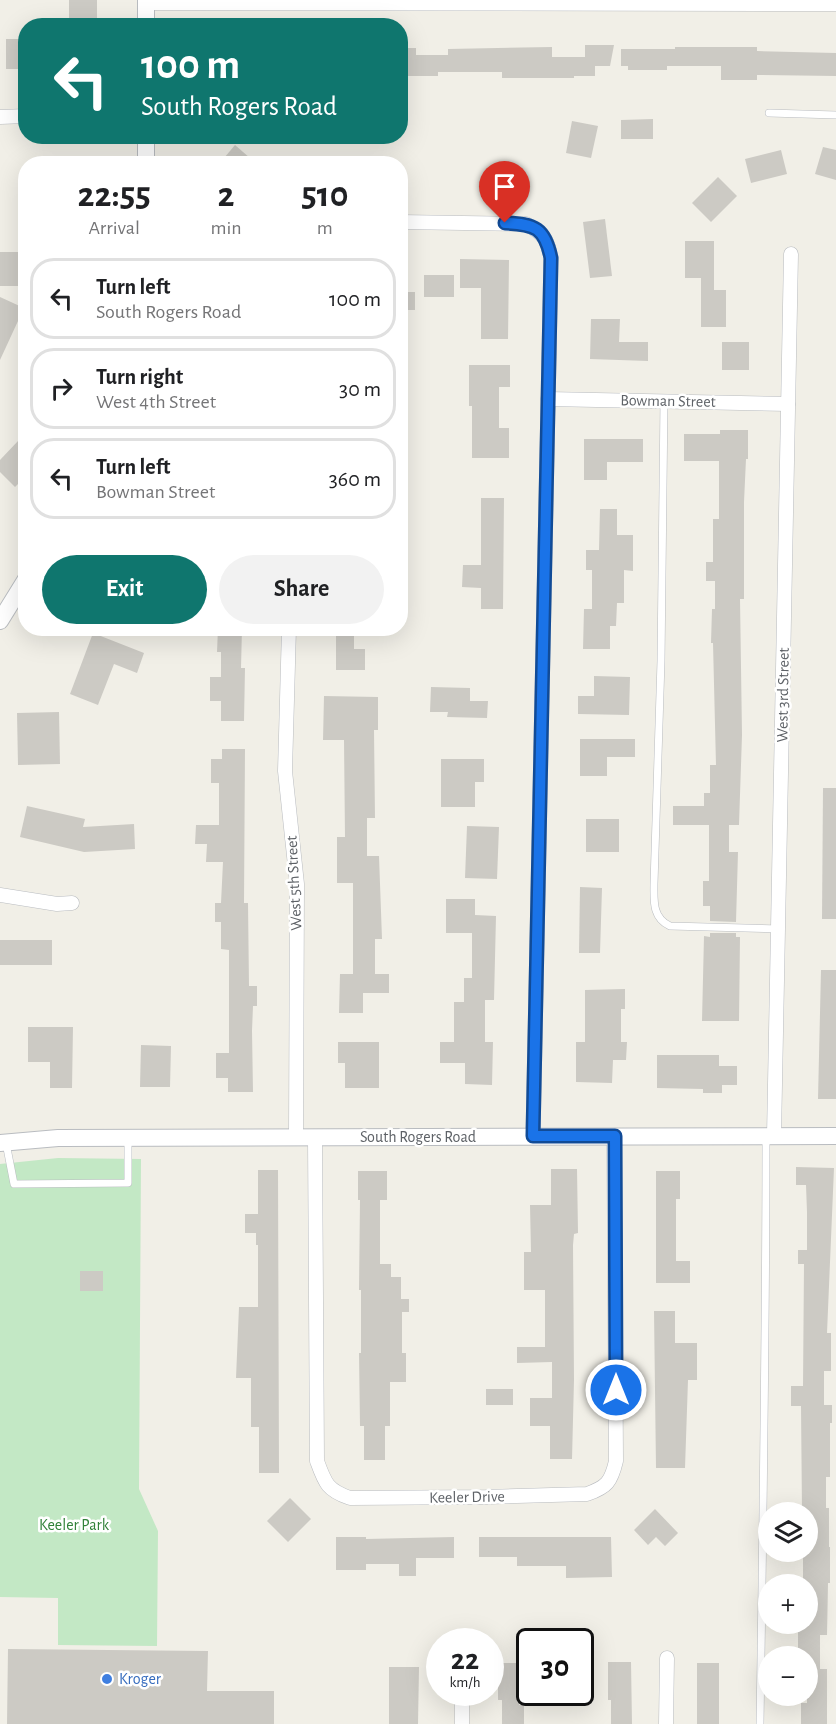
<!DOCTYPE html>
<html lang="en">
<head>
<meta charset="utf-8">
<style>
	body { margin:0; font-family:"Alegreya Sans",sans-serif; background:#f2f2f2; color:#202124; height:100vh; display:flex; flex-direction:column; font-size:22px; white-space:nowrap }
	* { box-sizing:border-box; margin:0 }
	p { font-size:20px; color:#757577 }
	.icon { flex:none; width:33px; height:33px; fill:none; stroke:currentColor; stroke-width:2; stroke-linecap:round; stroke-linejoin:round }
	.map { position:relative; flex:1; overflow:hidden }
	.panel { position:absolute; left:18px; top:156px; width:390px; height:480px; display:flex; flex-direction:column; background:#fff; border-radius:24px; box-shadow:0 6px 24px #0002 }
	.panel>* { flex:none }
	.banner { position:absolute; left:18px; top:18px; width:390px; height:126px; border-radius:24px; box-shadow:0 6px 24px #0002; background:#0f766e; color:#fff; overflow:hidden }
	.buttons { position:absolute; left:758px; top:1502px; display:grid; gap:12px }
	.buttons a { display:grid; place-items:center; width:60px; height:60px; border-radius:50%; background:#fff; box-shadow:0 6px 24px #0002; font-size:30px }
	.speed { position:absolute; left:426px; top:1628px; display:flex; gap:12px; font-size:30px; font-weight:700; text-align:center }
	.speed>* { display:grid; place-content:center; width:78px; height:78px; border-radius:50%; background:#fff; box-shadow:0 6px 24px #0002; line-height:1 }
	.speed small { font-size:15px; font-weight:400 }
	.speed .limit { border:3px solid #111; border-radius:9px; background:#fff; color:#111 }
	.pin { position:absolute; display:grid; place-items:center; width:51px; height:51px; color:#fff; margin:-62px -26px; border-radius:50% 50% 50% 0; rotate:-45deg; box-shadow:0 0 6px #0007 }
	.pin .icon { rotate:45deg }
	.me { position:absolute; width:66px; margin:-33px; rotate:0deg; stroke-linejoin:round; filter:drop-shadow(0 0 4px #0008) }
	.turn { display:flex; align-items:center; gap:21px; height:126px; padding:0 24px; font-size:27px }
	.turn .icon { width:78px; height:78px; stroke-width:2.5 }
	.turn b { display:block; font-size:42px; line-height:51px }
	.eta { display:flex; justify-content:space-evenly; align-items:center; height:102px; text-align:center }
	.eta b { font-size:36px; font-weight:600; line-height:42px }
	.action { display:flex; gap:12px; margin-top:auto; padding:12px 24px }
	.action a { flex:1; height:69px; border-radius:36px; background:#0f766e; color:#fff; font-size:24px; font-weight:600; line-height:69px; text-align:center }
	.action a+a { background:#f2f2f2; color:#202124 }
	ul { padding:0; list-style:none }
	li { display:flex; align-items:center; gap:18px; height:81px; margin:0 12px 9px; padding:0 12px; border:3px solid #e0e0e0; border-radius:24px }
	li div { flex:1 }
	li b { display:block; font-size:22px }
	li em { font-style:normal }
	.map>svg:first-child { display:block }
	.green { fill:#c3e8c5 }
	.building { fill:#cccac4 }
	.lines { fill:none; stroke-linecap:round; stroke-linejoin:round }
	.service-casing { stroke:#b9bcc0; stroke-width:8 }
	.minor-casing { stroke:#b9bcc0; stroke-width:15 }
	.tertiary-casing { stroke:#b9bcc0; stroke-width:18 }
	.service { stroke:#fff; stroke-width:7 }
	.minor { stroke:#fff; stroke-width:14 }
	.tertiary { stroke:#fff; stroke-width:16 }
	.route-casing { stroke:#114b97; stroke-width:15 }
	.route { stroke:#1a73e8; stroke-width:10 }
	.shop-dot { fill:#3f7fe0; stroke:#fff; stroke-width:2 }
	.labels { text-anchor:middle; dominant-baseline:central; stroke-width:5; stroke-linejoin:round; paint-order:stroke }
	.street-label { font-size:16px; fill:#5e6267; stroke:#fff }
	.park-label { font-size:16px; fill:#32823a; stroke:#fff }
	.shop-label { font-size:16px; fill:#366cbe; stroke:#fff; text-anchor:start }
</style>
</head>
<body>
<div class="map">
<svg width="836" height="1724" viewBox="0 0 836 1724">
	<rect width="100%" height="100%" fill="#f1efe7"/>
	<polygon class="green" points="58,1158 141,1159 139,1489 158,1531 157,1646 58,1645 58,1598 0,1597 0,1164"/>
	<g class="building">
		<rect x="69" y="0" width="28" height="25"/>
		<polygon points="6,39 19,39 19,45 26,45 26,69 6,69"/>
		<polygon points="585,45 614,45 610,66 595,66 595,76 574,76 574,78 502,78 502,72 438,72 438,76 403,76 403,48 416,48 416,55 448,55 448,49 552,47 552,57 585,57"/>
		<polygon points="675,47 757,47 757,51 836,53 836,76 757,75 757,80 721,80 721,66 667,66 667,70 628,70 628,66 621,66 621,49 675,49"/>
		<polygon points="653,119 653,139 621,139 621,120"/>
		<polygon points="572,121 598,126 591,158 566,153"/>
		<polygon points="235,145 257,164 219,164"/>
		<polygon points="823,147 836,150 836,180 815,174"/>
		<polygon points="781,150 787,174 751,183 745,159"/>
		<polygon points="718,177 737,196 711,222 692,203"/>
		<polygon points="605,219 612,276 590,278 583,222"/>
		<polygon points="685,241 714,241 714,290 726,290 726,327 701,327 701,278 685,278"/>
		<rect x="0" y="252" width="25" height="34"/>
		<polygon points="460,259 509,260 508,339 481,339 481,288 460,288"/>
		<rect x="424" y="275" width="30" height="22"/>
		<rect x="400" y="292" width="15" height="18"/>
		<polygon points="0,297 24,308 0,360"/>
		<polygon points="591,319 620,319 619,342 648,342 648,361 590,359"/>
		<rect x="722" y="342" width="27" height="28"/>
		<polygon points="469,365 510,365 510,387 499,387 499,428 509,428 509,458 472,458 472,406 469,406"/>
		<polygon points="720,430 748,430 748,459 746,459 744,502 744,599 740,599 742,735 739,825 729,825 729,852 738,852 736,922 710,921 710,906 703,906 703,881 709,881 709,825 673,825 673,806 704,806 704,793 710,793 710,765 716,765 713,643 711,643 712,609 715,609 715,581 706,581 706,562 713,562 713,519 719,519 719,461 684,461 684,434 720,434"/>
		<polygon points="584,439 643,439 643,462 607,462 607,480 584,480"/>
		<polygon points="18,441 26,448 26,476 15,487 0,472 0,460"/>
		<polygon points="481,498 504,498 503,609 481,609 481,588 462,587 463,565 481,565"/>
		<polygon points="600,509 617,509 617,535 633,535 633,571 624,570 624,603 617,603 616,626 610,626 610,649 583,649 584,609 592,609 592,570 586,570 586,550 599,550"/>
		<polygon points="218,628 242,628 241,668 245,668 244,721 221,721 221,701 210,701 210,677 221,677 221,652 217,652"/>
		<polygon points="336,628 354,628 354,649 365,649 365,670 336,670"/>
		<polygon points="93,633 144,653 137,673 114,664 98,705 70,694"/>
		<polygon points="594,676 630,677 629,715 578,714 578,696 594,696"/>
		<polygon points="431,687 470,688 470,701 488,701 487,718 447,717 448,712 430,712"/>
		<polygon points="324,696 378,697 378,730 374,730 375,818 367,818 367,856 379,856 382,939 375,939 375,974 389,974 389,993 363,993 363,1013 339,1013 340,974 353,974 353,883 337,883 337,837 345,837 344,740 323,740"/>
		<polygon points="59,712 60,764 18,765 17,713"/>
		<polygon points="580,739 635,739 635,757 607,757 607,776 580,776"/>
		<polygon points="222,749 245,749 244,903 248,903 249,986 257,986 257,1006 253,1006 252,1031 253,1092 228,1092 228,1078 216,1078 216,1053 229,1053 229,950 221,949 221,922 215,922 215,903 221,903 223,862 206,862 207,844 195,844 196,825 219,825 219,783 211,783 211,759 222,759"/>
		<polygon points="441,759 484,759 484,782 475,782 475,807 441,807"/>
		<polygon points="823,788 836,788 836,919 822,919"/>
		<polygon points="27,806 85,819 83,827 134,824 135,849 84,852 20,837"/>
		<rect x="586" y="819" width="33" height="33"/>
		<polygon points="467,826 499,827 497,879 465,878"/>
		<polygon points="580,887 602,888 600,953 579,953"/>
		<polygon points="446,899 475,899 475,915 496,916 494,1000 485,1000 485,1042 493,1042 492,1085 465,1084 465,1063 440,1063 440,1042 454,1042 454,1002 464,1002 464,978 472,978 472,933 446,933"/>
		<polygon points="710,933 736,933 736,937 740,937 739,1021 702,1021 704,936 710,937"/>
		<rect x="0" y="940" width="52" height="25"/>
		<polygon points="821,970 836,970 836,1099 818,1099"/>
		<polygon points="625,989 625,1009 621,1009 621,1042 627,1042 626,1060 613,1060 612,1083 576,1082 576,1042 585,1042 585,990"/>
		<polygon points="28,1027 73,1027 72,1088 50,1088 50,1062 28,1062"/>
		<polygon points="338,1042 379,1042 379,1088 345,1088 345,1063 338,1063"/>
		<polygon points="141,1045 171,1046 170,1087 140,1087"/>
		<polygon points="657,1055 719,1055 719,1066 737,1066 737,1085 722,1085 722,1093 703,1093 703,1089 657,1088"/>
		<polygon points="796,1167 834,1168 827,1333 831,1333 831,1371 824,1371 824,1405 832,1405 832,1423 830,1423 830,1477 826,1477 826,1508 829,1508 829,1547 830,1547 830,1583 828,1583 827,1635 820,1635 820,1669 827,1669 827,1724 801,1724 801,1703 807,1703 807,1656 798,1656 798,1623 807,1623 807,1583 803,1583 803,1551 807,1551 807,1512 802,1512 801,1406 791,1406 791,1386 803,1386 804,1264 798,1264 798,1250 807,1250 807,1212 806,1185 796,1185"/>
		<polygon points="551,1169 577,1169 578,1233 574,1234 573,1245 574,1380 572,1459 550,1459 550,1426 530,1426 530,1398 552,1398 552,1362 517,1363 517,1347 545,1347 545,1290 524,1290 524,1252 531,1252 530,1205 551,1205"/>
		<polygon points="258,1170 278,1170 279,1473 259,1473 259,1427 251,1427 251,1378 236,1378 239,1307 258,1307 258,1245 256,1245 256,1233 245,1233 245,1214 258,1214"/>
		<polygon points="358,1171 387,1171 387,1200 380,1200 380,1264 391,1264 391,1277 401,1277 401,1299 409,1299 409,1312 402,1312 402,1353 406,1353 406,1382 390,1382 390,1426 385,1426 385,1460 364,1460 364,1426 360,1426 359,1353 361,1353 361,1290 359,1290 360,1200 358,1200"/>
		<polygon points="656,1171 680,1171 680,1199 676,1199 676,1261 690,1261 690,1283 656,1283"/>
		<rect x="80" y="1271" width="23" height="20"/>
		<polygon points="654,1311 675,1311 675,1343 697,1343 697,1380 688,1380 685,1468 656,1468"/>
		<rect x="486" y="1389" width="27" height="16"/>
		<polygon points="290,1498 311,1519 288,1542 267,1521"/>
		<polygon points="655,1509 678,1533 665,1546 656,1537 648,1545 634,1530"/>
		<polygon points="336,1537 366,1537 366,1539 454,1537 454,1558 416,1558 416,1576 399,1576 399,1564 366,1564 366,1570 336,1570"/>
		<polygon points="479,1537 611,1537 612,1577 566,1578 566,1566 517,1566 517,1557 479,1557"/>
		<polygon points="8,1649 208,1651 207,1691 274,1691 274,1724 7,1724"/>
		<polygon points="608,1662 631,1662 632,1724 611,1724 611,1700 608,1700"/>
		<polygon points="498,1663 519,1663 519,1705 524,1705 524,1724 502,1724 502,1700 498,1700"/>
		<rect x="697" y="1663" width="22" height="61"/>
		<polygon points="389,1667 419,1667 418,1724 389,1724"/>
	</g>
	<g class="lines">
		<g class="service-casing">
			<g id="service">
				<polyline points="769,113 836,115"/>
				<path d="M664,401L661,661L654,884C654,900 652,918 670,926L778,929"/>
				<polyline points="6,1143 14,1184 128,1183 128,1138"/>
				<path d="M760,1724C763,1528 766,1332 766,1136"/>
			</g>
		</g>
		<g class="minor-casing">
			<g id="minor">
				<polyline points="146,3 836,4"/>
				<polyline points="0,117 26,116"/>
				<path d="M400,222L526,224C544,234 547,238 551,258L533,1136"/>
				<polyline points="548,399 788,404"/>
				<polyline points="289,628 285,771 297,884 296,1138"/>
				<polyline points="0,895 57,904 72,903"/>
				<polyline points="774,1136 791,254"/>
				<path d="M315,1138L317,1461C325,1483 327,1490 350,1498L486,1497L587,1494C607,1487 611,1482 616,1461L614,1136"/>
				<polyline points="462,1724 462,1692"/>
				<polyline points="666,1724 667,1658"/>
			</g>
		</g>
		<g class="tertiary-casing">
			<g id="tertiary">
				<polyline points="146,0 146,26"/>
				<polyline points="146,136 146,164"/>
				<polyline points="0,621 26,579"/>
				<polyline points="0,1143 58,1138 836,1136"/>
			</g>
		</g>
		<use href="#service" class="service"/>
		<use href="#minor" class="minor"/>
		<use href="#tertiary" class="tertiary"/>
	</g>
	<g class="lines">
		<g class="route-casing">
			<path id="route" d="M505,223C535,224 545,228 551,258L533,1136H615L616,1390"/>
		</g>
		<use href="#route" class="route"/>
	</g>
	<circle class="shop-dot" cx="107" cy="1679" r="6"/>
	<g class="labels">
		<g class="street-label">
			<text transform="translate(668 401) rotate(1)">Bowman Street</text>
			<text transform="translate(783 695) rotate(-89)">West 3rd Street</text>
			<text transform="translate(294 883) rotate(-93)">West 5th Street</text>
			<text x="418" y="1137">South Rogers Road</text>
			<text transform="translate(467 1497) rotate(-1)">Keeler Drive</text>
		</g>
		<g class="park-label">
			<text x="74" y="1525">Keeler Park</text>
		</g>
		<g class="shop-label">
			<text x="119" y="1679">Kroger</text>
		</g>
	</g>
</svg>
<div class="buttons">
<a><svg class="icon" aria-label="layers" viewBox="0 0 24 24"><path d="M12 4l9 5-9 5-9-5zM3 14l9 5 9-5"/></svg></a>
<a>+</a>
<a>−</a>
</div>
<div class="speed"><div>22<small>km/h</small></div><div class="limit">30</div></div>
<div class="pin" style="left:505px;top:223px;background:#d93025"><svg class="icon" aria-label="arrive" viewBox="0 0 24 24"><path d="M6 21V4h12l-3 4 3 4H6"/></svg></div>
<svg class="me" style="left:616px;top:1390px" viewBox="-20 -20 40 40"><circle r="17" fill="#1a73e8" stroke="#fff" stroke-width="3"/><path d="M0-11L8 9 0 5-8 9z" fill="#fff"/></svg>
<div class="banner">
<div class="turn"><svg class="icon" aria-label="left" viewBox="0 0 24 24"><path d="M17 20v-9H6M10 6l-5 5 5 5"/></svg><div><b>100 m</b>South Rogers Road</div></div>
</div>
<section class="panel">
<div class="eta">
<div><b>22:55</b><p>Arrival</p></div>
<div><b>2</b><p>min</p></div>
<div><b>510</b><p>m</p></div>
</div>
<ul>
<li><svg class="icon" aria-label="left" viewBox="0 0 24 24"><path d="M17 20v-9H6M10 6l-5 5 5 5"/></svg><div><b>Turn left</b><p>South Rogers Road</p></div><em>100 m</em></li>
<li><svg class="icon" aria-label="right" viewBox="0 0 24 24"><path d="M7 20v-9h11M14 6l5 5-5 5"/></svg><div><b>Turn right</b><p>West 4th Street</p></div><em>30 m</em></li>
<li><svg class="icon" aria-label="left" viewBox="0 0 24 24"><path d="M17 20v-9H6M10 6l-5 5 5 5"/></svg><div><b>Turn left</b><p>Bowman Street</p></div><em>360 m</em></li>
</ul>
<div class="action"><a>Exit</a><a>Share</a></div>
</section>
</div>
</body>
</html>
